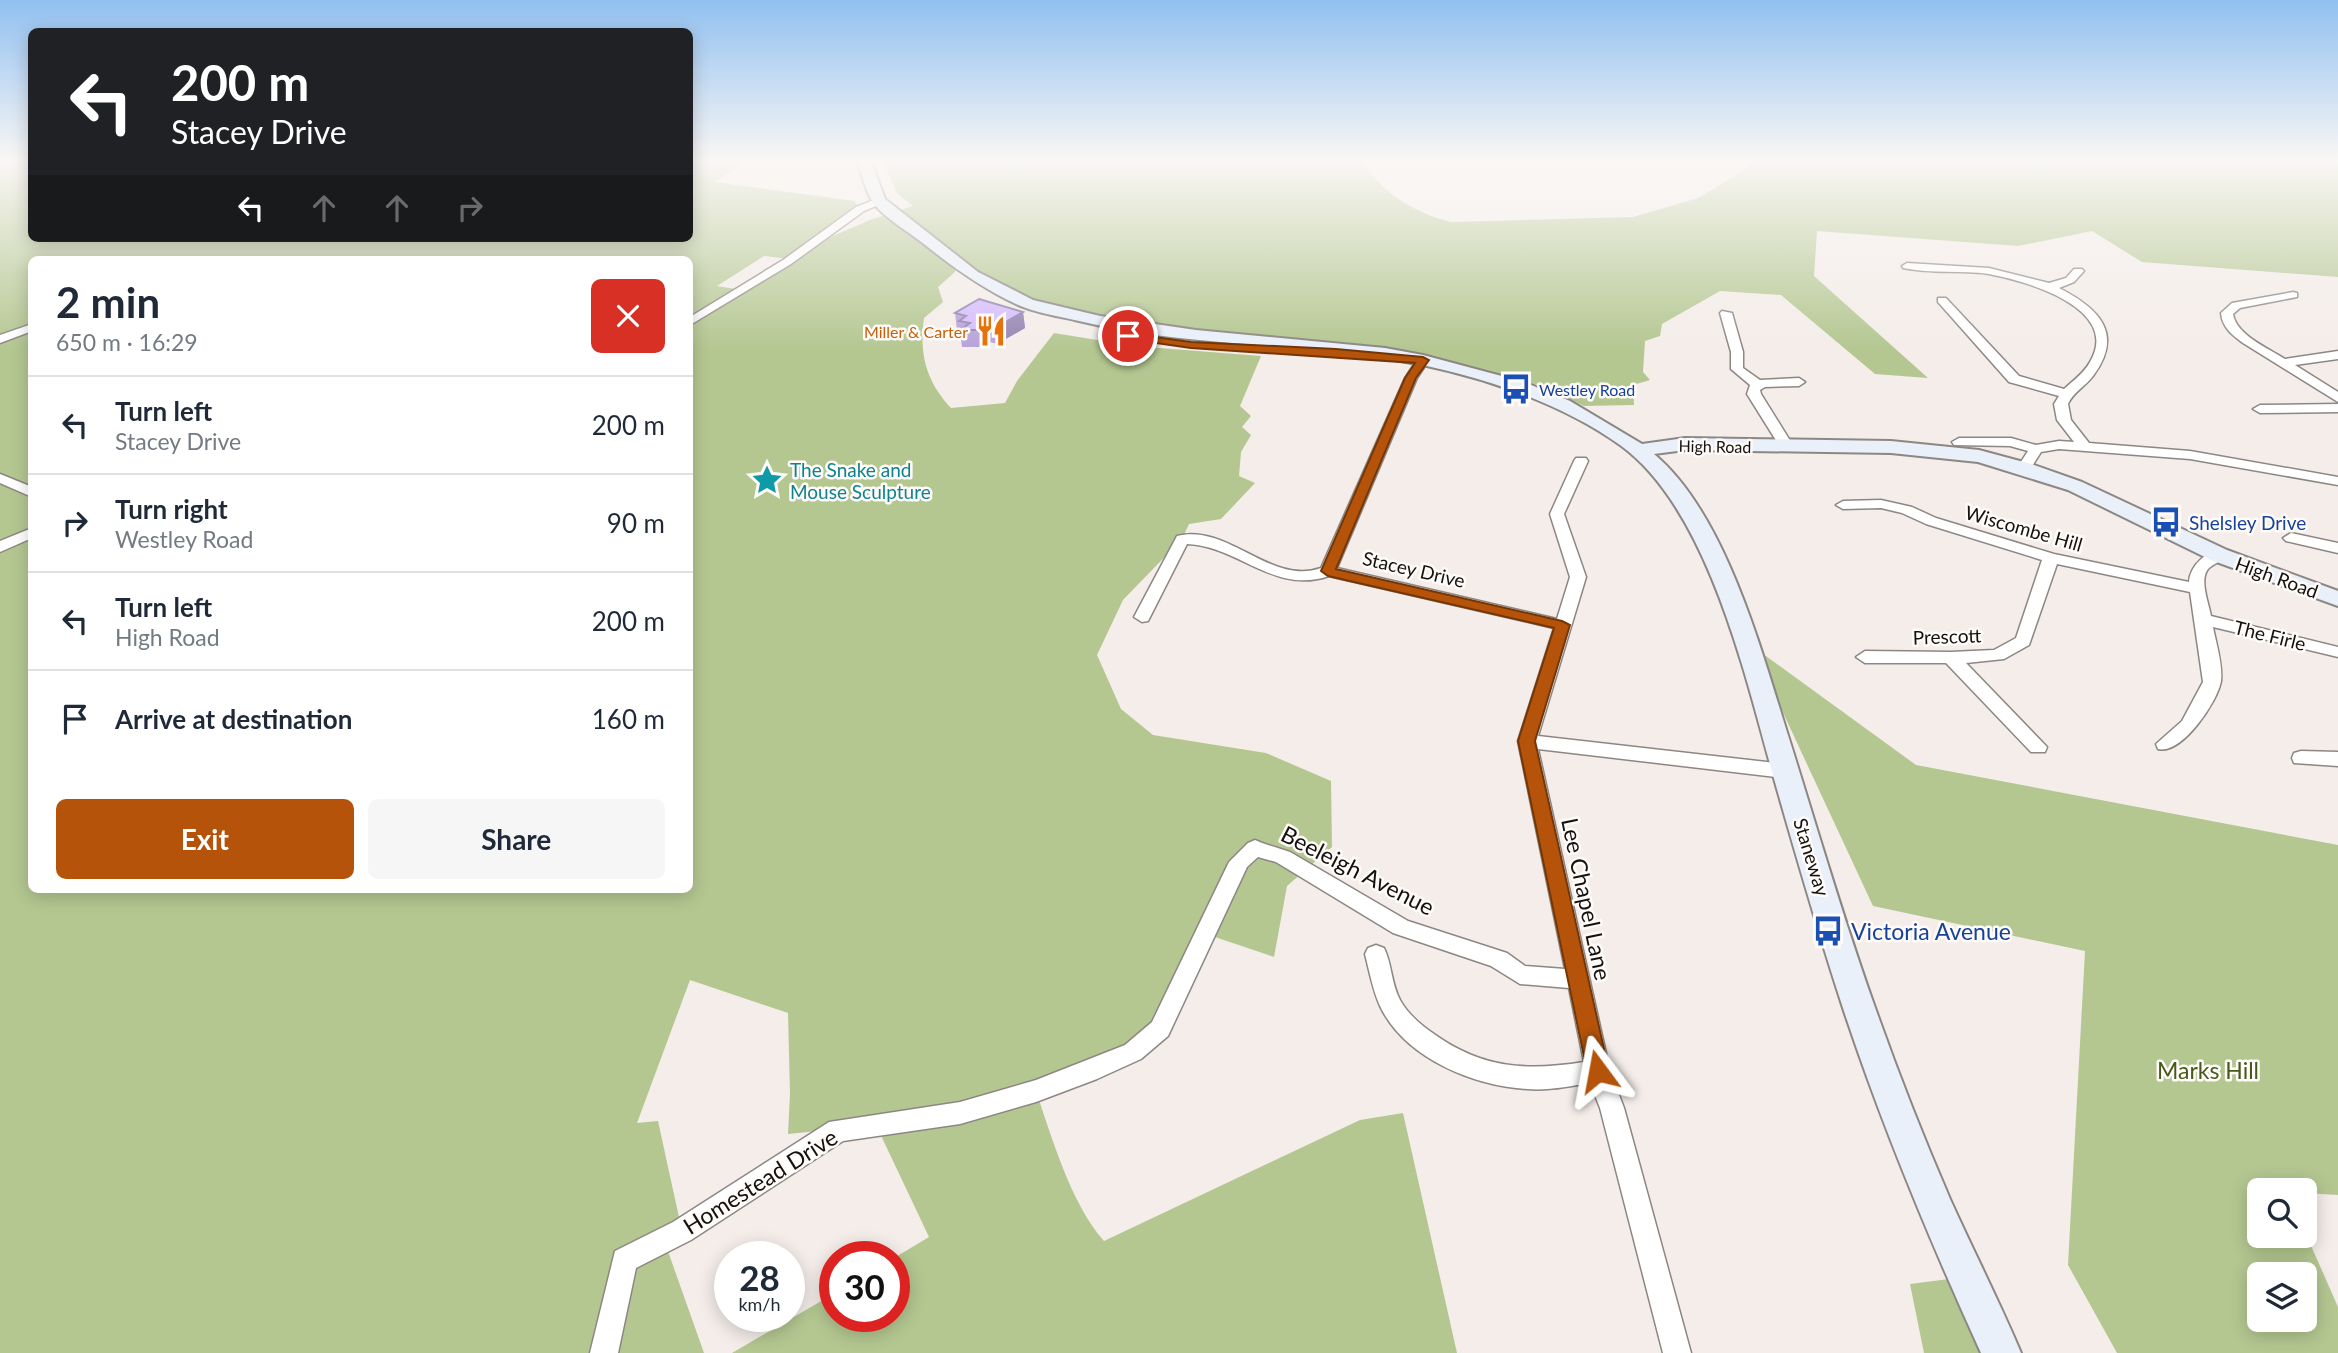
<!DOCTYPE html>
<html lang="en">
<head>
<meta charset="utf-8">
<style>
	body { margin:0; font-family:Lato,sans-serif; background:#f6f6f7; color:#1f2937; height:100vh; display:flex; flex-direction:column; font-size:26px; white-space:nowrap }
	* { box-sizing:border-box; margin:0 }
	p { font-size:23px; color:#747a83 }
	.icon { flex:none; width:38px; height:38px; fill:none; stroke:currentColor; stroke-width:2; stroke-linecap:round; stroke-linejoin:round }
	.map { position:relative; flex:1; overflow:hidden }
	.details { position:absolute; left:28px; top:256px; width:665px; height:637px; display:flex; flex-direction:column; background:#fff; border-radius:10px; box-shadow:0 4px 18px #0003 }
	.details>* { flex:none }
	.top-card { position:absolute; left:28px; top:28px; width:665px; height:214px; border-radius:10px; box-shadow:0 4px 18px #0003; background:#202124; color:#fff; overflow:hidden }
	.controls { position:absolute; left:2247px; top:1178px; display:grid; gap:14px }
	.controls a { display:grid; place-items:center; width:70px; height:70px; border-radius:10px; background:#fff; box-shadow:0 4px 18px #0003; font-size:35px }
	.speed { position:absolute; left:714px; top:1241px; display:flex; gap:14px; font-size:35px; font-weight:700; text-align:center }
	.speed>* { display:grid; place-content:center; width:91px; height:91px; border-radius:50%; background:#fff; box-shadow:0 4px 18px #0003; line-height:1 }
	.speed small { font-size:18px; font-weight:400 }
	.speed .limit { border:10px solid #d22; background:#fff; color:#111 }
	.pin { position:absolute; display:grid; place-items:center; width:60px; height:60px; color:#fff; margin:-30px; border:4px solid #fff; border-radius:50%; box-shadow:0 2px 7px #0007 }
	.me { position:absolute; width:77px; margin:-38px; rotate:347deg; stroke-linejoin:round; filter:drop-shadow(0 0 5px #0008) }
	.turn { display:flex; align-items:center; gap:24px; height:147px; padding:0 28px; font-size:32px }
	.turn .icon { width:91px; height:91px; stroke-width:2.5 }
	.turn b { display:block; font-size:49px; line-height:60px }
	.lanes { display:flex; align-items:center; height:66px; padding:0 28px; background:#0003; justify-content:center; gap:35px; direction:ltr }
	.lanes .off { opacity:.35 }
	.round { display:grid; place-items:center; flex:none; width:74px; height:74px; border-radius:10px; background:#f6f6f7 }
	.summary { display:flex; align-items:center; justify-content:space-between; height:119px; padding:0 28px }
	h1 { font-size:42px; font-weight:700; line-height:52px }
	.button { display:flex; gap:14px; margin-top:auto; padding:14px 28px }
	.button a { flex:1; height:80px; border-radius:10px; background:#b45309; color:#fff; font-size:28px; font-weight:700; line-height:80px; text-align:center }
	.button a+a { background:#f6f6f7; color:#1f2937 }
	ul { padding:0; list-style:none }
	li { display:flex; align-items:center; gap:21px; height:98px; padding:0 28px; border-top:2px solid #e0e1e3 }
	li div { flex:1 }
	li b { display:block; font-size:26px }
	li em { font-style:normal }
	.map>svg:first-child { display:block }
	.green { fill:#b4c791; fill-rule:evenodd }
	.lines { fill:none; stroke-linecap:round; stroke-linejoin:round }
	.street-casing { stroke:#8d8784; stroke-width:3 }
	.secondary-casing { stroke:#8d8784; stroke-width:4 }
	.street { fill:#fff; fill-rule:evenodd }
	.secondary { fill:#e9f0fa; fill-rule:evenodd }
	.wall { fill:#b7a2da }
	.shaded-wall { fill:#9584b2 }
	.building { fill:#d5bcfe; stroke:#9584b2; stroke-width:2 }
	.route { fill:#b45309; stroke:#753606; stroke-width:2 }
	.labels { text-anchor:middle; dominant-baseline:central; stroke-width:5; stroke-linejoin:round; paint-order:stroke }
	.far-food-label { font-size:16px; fill:#c56008; stroke:#fffbf9; text-anchor:end }
	.far-transit-label { font-size:16px; fill:#164399; stroke:#fffbf9; text-anchor:start }
	.far-street-label { font-size:16px; fill:#141210; stroke:#fffbf9 }
	.culture-label { font-size:19px; fill:#0d838f; stroke:#fffbf9; text-anchor:start }
	.transit-label { font-size:19px; fill:#164399; stroke:#fffbf9; text-anchor:start }
	.street-label { font-size:19px; fill:#141210; stroke:#fffbf9 }
	.near-street-label { font-size:23px; fill:#141210; stroke:#fffbf9 }
	.near-transit-label { font-size:23px; fill:#164399; stroke:#fffbf9; text-anchor:start }
	.near-park-label { font-size:23px; fill:#47591c; stroke:#fffbf9 }
</style>
</head>
<body>
<div class="map">
<svg width="2338" height="1353" viewBox="0 0 2338 1353">
	<rect width="100%" height="100%" fill="#f4ede9"/>
	<g class="green">
		<path d="M0,161H31L32,238H690V161H747L715,182L854,201L860,209L791,259L764,256L717,286L742,290L819,242L870,220L913,206L897,193L883,161H1364C1379,193 1418,214 1451,222L1633,217L1698,198L1743,171L1753,161H2338V277L2142,262L2092,231L2018,246L1817,231L1814,276L1928,378L1875,374L1781,295L1720,291L1662,324L1660,336L1645,341L1643,372L1650,380L1633,385L1634,405L1584,406L1514,375L1518,386L1423,360L1196,335L1048,309L956,263L955,272L938,287L943,302L924,318C919,354 926,381 951,408L1005,403L1017,381L1054,333L1134,346L1261,356L1240,406L1251,416L1242,427L1251,435L1241,452L1239,476L1255,483L1221,519L1189,524L1182,539L1123,600L1097,655L1121,709L1153,735L1266,753L1331,781L1332,847L1287,886L1274,957L1206,934L1160,1029L1036,1091C1052,1138 1071,1204 1104,1241L1360,1120L1403,1113L1457,1353H732L835,1293V1316H894V1258L929,1237L876,1125L788,1134L790,1094L788,1013L690,980L637,1123L658,1121L682,1231L664,1240L704,1353H0ZM32,259H690V889H32Z"/>
		<path d="M1752,646L1916,765L2338,845V1195L2305,1193V1190H2259V1236H2305V1232L2338,1307V1353H2117L2068,1265L2085,951L1873,906ZM2259,1274H2305V1320H2259Z"/>
		<polygon points="1965,1277 2001,1353 1924,1353 1910,1284"/>
	</g>
	<g class="lines">
		<g class="street-casing">
			<g id="street">
				<polygon points="879,198 884,201 883,203 864,211 791,264 690,325 690,317 783,260 856,207"/>
				<path d="M1907,263L1989,268L2049,283L2066,278L2074,269H2082L2084,271L2074,282L2059,288C2098,308 2125,333 2093,376C2086,386 2073,392 2068,404L2071,420L2089,443L2190,451L2338,477V485L2190,459L2059,449L2041,452L2029,471L2024,472L2017,468L2028,451L2010,446L1954,445L1952,442L1959,438H2011L2036,445L2059,441L2074,442L2057,420L2054,404L2059,396L2009,382L1938,302V298H1946L2019,376L2064,389C2074,380 2084,373 2090,362C2122,308 2026,281 1989,274C1961,270 1931,274 1903,268L1902,266Z"/>
				<path d="M2293,292L2297,293V297L2240,308L2233,314C2236,335 2268,348 2285,359L2338,351V359L2295,365L2338,392V402L2243,343C2232,335 2222,327 2221,313L2232,303Z"/>
				<polygon points="1722,311 1732,313 1743,352 1743,368 1760,380 1799,378 1805,382 1799,386 1765,387 1760,390 1761,394 1794,447 1792,450 1782,450 1747,394 1750,385 1731,369 1731,352 1720,313"/>
				<polygon points="32,324 32,331 0,343 0,335"/>
				<path d="M1423,356L1429,360L1417,378L1337,568L1557,619L1570,577L1550,514L1574,461L1576,458H1586L1588,461L1564,514L1586,577L1538,736L1785,764L1792,766L1795,771L1792,776L1785,778L1538,749L1610,1071L1624,1108L1691,1353H1663L1600,1108L1590,1083C1570,1086 1548,1091 1527,1089C1474,1086 1408,1059 1382,1010C1373,993 1370,973 1365,954L1368,948L1376,945L1384,948C1392,964 1391,983 1400,1000C1407,1013 1422,1026 1434,1034C1483,1069 1527,1071 1584,1062L1569,988L1520,984L1491,966L1393,933L1276,862L1258,857L1247,867L1168,1036L1141,1059L1097,1079L1036,1102L960,1124L843,1141L691,1240L636,1268L618,1353H590L615,1251L673,1222L829,1122L960,1102L1036,1080L1125,1045L1152,1022L1229,862L1248,843L1255,840L1262,843L1290,852L1408,921L1507,953L1525,966L1565,969L1518,741L1554,628L1329,576C1274,595 1239,546 1187,544L1148,621L1142,622L1134,617L1177,536C1228,523 1271,586 1321,568L1405,378L1419,357Z"/>
				<polygon points="2338,404 2338,412 2260,413 2253,409 2260,405"/>
				<polygon points="0,474 32,487 32,497 0,483"/>
				<path d="M1881,500L1912,507L1936,518L2054,554L2189,582C2190,566 2207,548 2225,552L2227,555C2222,561 2213,564 2208,569C2199,580 2209,604 2211,616L2338,647V657L2213,627C2216,643 2223,665 2221,681C2218,701 2182,755 2158,749L2156,744L2182,721L2203,682L2190,592L2057,564L2029,645L2004,659L1966,663L2047,747L2045,752H2031L1946,663H1865L1856,657L1865,651L1951,652L1994,650L2016,638L2042,560L1926,524L1902,513L1881,508L1843,509L1836,505L1843,501Z"/>
				<polygon points="32,528 32,538 0,552 0,541"/>
				<polygon points="2291,533 2338,543 2338,553 2286,541 2283,538"/>
				<polygon points="2301,751 2338,752 2338,766 2294,763 2292,758 2294,753"/>
			</g>
		</g>
		<g class="secondary-casing">
			<path id="secondary" d="M857,161H871L885,199L978,272L1033,300L1100,316L1196,330L1385,348L1423,355L1524,382L1570,401L1642,444L1685,438L1891,441L1979,450L2031,464L2082,482L2227,550L2338,591V606L2211,560L2068,490L1978,462L1891,453L1685,450L1654,454C1728,516 1763,658 1792,748C1820,838 1846,928 1878,1016C1900,1078 1924,1139 1950,1199C1973,1250 1999,1301 2021,1353H1981C1930,1241 1883,1128 1844,1011C1819,935 1797,859 1775,782C1746,679 1709,509 1620,445C1556,399 1466,371 1389,359C1286,342 1180,346 1079,321C1058,316 1035,313 1016,304C982,288 954,268 924,244C909,232 886,219 874,204C866,193 862,174 857,161Z"/>
		</g>
		<use href="#street" class="street"/>
		<use href="#secondary" class="secondary"/>
	</g>
	<polygon class="wall" points="1023,312 1025,328 997,344 990,342 981,347 962,347 960,331 957,330 955,313"/>
	<g class="shaded-wall">
		<polygon points="1023,312 1025,328 997,344 995,328"/>
		<polygon points="989,326 990,342 981,347 980,330"/>
	</g>
	<polygon class="building" points="979,299 1023,312 995,328 989,326 980,330 960,330 970,323 959,321 966,316 955,313"/>
	<linearGradient id="sky" x2="0" y2="1"><stop stop-color="#91c0f0"/><stop offset="0.46" stop-color="#faf7f5"/><stop offset="1" stop-color="#faf7f5" stop-opacity="0"/></linearGradient>
	<rect width="2338" height="350" fill="url(#sky)"/>
	<polygon class="route" points="1124,333 1191,342 1336,349 1423,357 1429,360 1416,378 1336,569 1562,621 1570,625 1535,741 1609,1071 1606,1078 1598,1081 1591,1078 1587,1071 1518,741 1554,628 1328,576 1321,571 1405,378 1415,363 1191,348 1128,339 1124,338"/>
	<defs>
		<g id="restaurant-bare" transform="scale(2.415)"><path d="M-5-6h1v4h1v-4h1v4h1v-4h1v5L-1.5 .5V6h-2V.5L-5-1ZM5-6V6H3V1.5H1.5Q1.5-4 5-6Z" fill="#e8710a" stroke="#fffbf9" stroke-width="2.5" paint-order="stroke"/></g>
		<g id="bus-bare" transform="scale(2.415)"><path d="M-5-6H5V4H4V6H2V4H-2V6H-4V4H-5ZM-3.5-4V0h7V-4ZM-3.5 1.2v1.5H-2V1.2ZM2 1.2v1.5H3.5V1.2Z" fill="#1a4fb4" stroke="#fffbf9" stroke-width="2.5" paint-order="stroke"/></g>
		<g id="sight-bare" transform="scale(2.415)"><path d="M0-6L1.8-2.2L6-1.7L2.9 1.2L3.7 5.4L0 3.3L-3.7 5.4L-2.9 1.2L-6-1.7L-1.8-2.2Z" fill="#0f9aa8" stroke="#fffbf9" stroke-width="2.5" paint-order="stroke"/></g>
	</defs>
	<g fill-rule="evenodd">
		<use href="#restaurant-bare" x="991" y="331"/>
		<use href="#bus-bare" x="1516" y="389"/>
		<use href="#sight-bare" x="767" y="480"/>
		<use href="#bus-bare" x="2166" y="522"/>
		<use href="#bus-bare" x="1828" y="931"/>
	</g>
	<g class="labels">
		<g class="far-food-label">
			<text x="968" y="331">Miller &amp; Carter</text>
		</g>
		<g class="far-transit-label">
			<text x="1539" y="389">Westley Road</text>
		</g>
		<g class="far-street-label">
			<text transform="translate(1715 446) rotate(1)">High Road</text>
		</g>
		<g class="culture-label">
			<text x="790" y="469">The Snake and<tspan x="790" dy="22">Mouse Sculpture</tspan></text>
		</g>
		<g class="transit-label">
			<text x="2189" y="522">Shelsley Drive</text>
		</g>
		<g class="street-label">
			<text transform="translate(2024 528) rotate(16)">Wiscombe Hill</text>
			<text transform="translate(1414 569) rotate(13)">Stacey Drive</text>
			<text transform="translate(2277 577) rotate(20)">High Road</text>
			<text transform="translate(2270 635) rotate(14)">The Firle</text>
			<text transform="translate(1947 636) rotate(-2)">Prescott</text>
			<text transform="translate(1812 857) rotate(73)">Staneway</text>
		</g>
		<g class="near-street-label">
			<text transform="translate(1358 870) rotate(27)">Beeleigh Avenue</text>
			<text transform="translate(1587 899) rotate(78)">Lee Chapel Lane</text>
			<text transform="translate(760 1181) rotate(-32)">Homestead Drive</text>
		</g>
		<g class="near-transit-label">
			<text x="1851" y="931">Victoria Avenue</text>
		</g>
		<g class="near-park-label">
			<text x="2208" y="1070">Marks Hill</text>
		</g>
	</g>
</svg>
<div class="controls">
<a><svg class="icon" aria-label="search" viewBox="0 0 24 24"><circle cx="10" cy="10" r="6"/><path d="M15 15l6 6"/></svg></a>
<a><svg class="icon" aria-label="layers" viewBox="0 0 24 24"><path d="M12 4l9 5-9 5-9-5zM3 14l9 5 9-5"/></svg></a>
</div>
<div class="speed"><div>28<small>km/h</small></div><div class="limit">30</div></div>
<div class="pin" style="left:1128px;top:336px;background:#d93025"><svg class="icon" aria-label="arrive" viewBox="0 0 24 24"><path d="M6 21V4h12l-3 4 3 4H6"/></svg></div>
<svg class="me" style="left:1598px;top:1071px" viewBox="-20 -20 40 40"><path d="M0-17L14 15 0 8-14 15z" fill="#b45309" stroke="#fff" stroke-width="4"/></svg>
<div class="top-card">
<div class="turn"><svg class="icon" aria-label="left" viewBox="0 0 24 24"><path d="M17 20v-9H6M10 6l-5 5 5 5"/></svg><div><b>200 m</b>Stacey Drive</div></div>
<div class="lanes"><svg class="icon" aria-label="left" viewBox="0 0 24 24"><path d="M17 20v-9H6M10 6l-5 5 5 5"/></svg><svg class="icon off" aria-label="ahead" viewBox="0 0 24 24"><path d="M12 20V5M6 11l6-6 6 6"/></svg><svg class="icon off" aria-label="ahead" viewBox="0 0 24 24"><path d="M12 20V5M6 11l6-6 6 6"/></svg><svg class="icon off" aria-label="right" viewBox="0 0 24 24"><path d="M7 20v-9h11M14 6l5 5-5 5"/></svg></div>
</div>
<section class="details">
<div class="summary"><div><h1>2 min</h1><p>650 m · 16:29</p></div><a class="round" style="background:#d93025;color:#fff"><svg class="icon" aria-label="close" viewBox="0 0 24 24"><path d="M6 6l12 12M18 6L6 18"/></svg></a></div>
<ul>
<li><svg class="icon" aria-label="left" viewBox="0 0 24 24"><path d="M17 20v-9H6M10 6l-5 5 5 5"/></svg><div><b>Turn left</b><p>Stacey Drive</p></div><em>200 m</em></li>
<li><svg class="icon" aria-label="right" viewBox="0 0 24 24"><path d="M7 20v-9h11M14 6l5 5-5 5"/></svg><div><b>Turn right</b><p>Westley Road</p></div><em>90 m</em></li>
<li><svg class="icon" aria-label="left" viewBox="0 0 24 24"><path d="M17 20v-9H6M10 6l-5 5 5 5"/></svg><div><b>Turn left</b><p>High Road</p></div><em>200 m</em></li>
<li><svg class="icon" aria-label="arrive" viewBox="0 0 24 24"><path d="M6 21V4h12l-3 4 3 4H6"/></svg><div><b>Arrive at destination</b></div><em>160 m</em></li>
</ul>
<div class="button"><a>Exit</a><a>Share</a></div>
</section>
</div>
</body>
</html>
